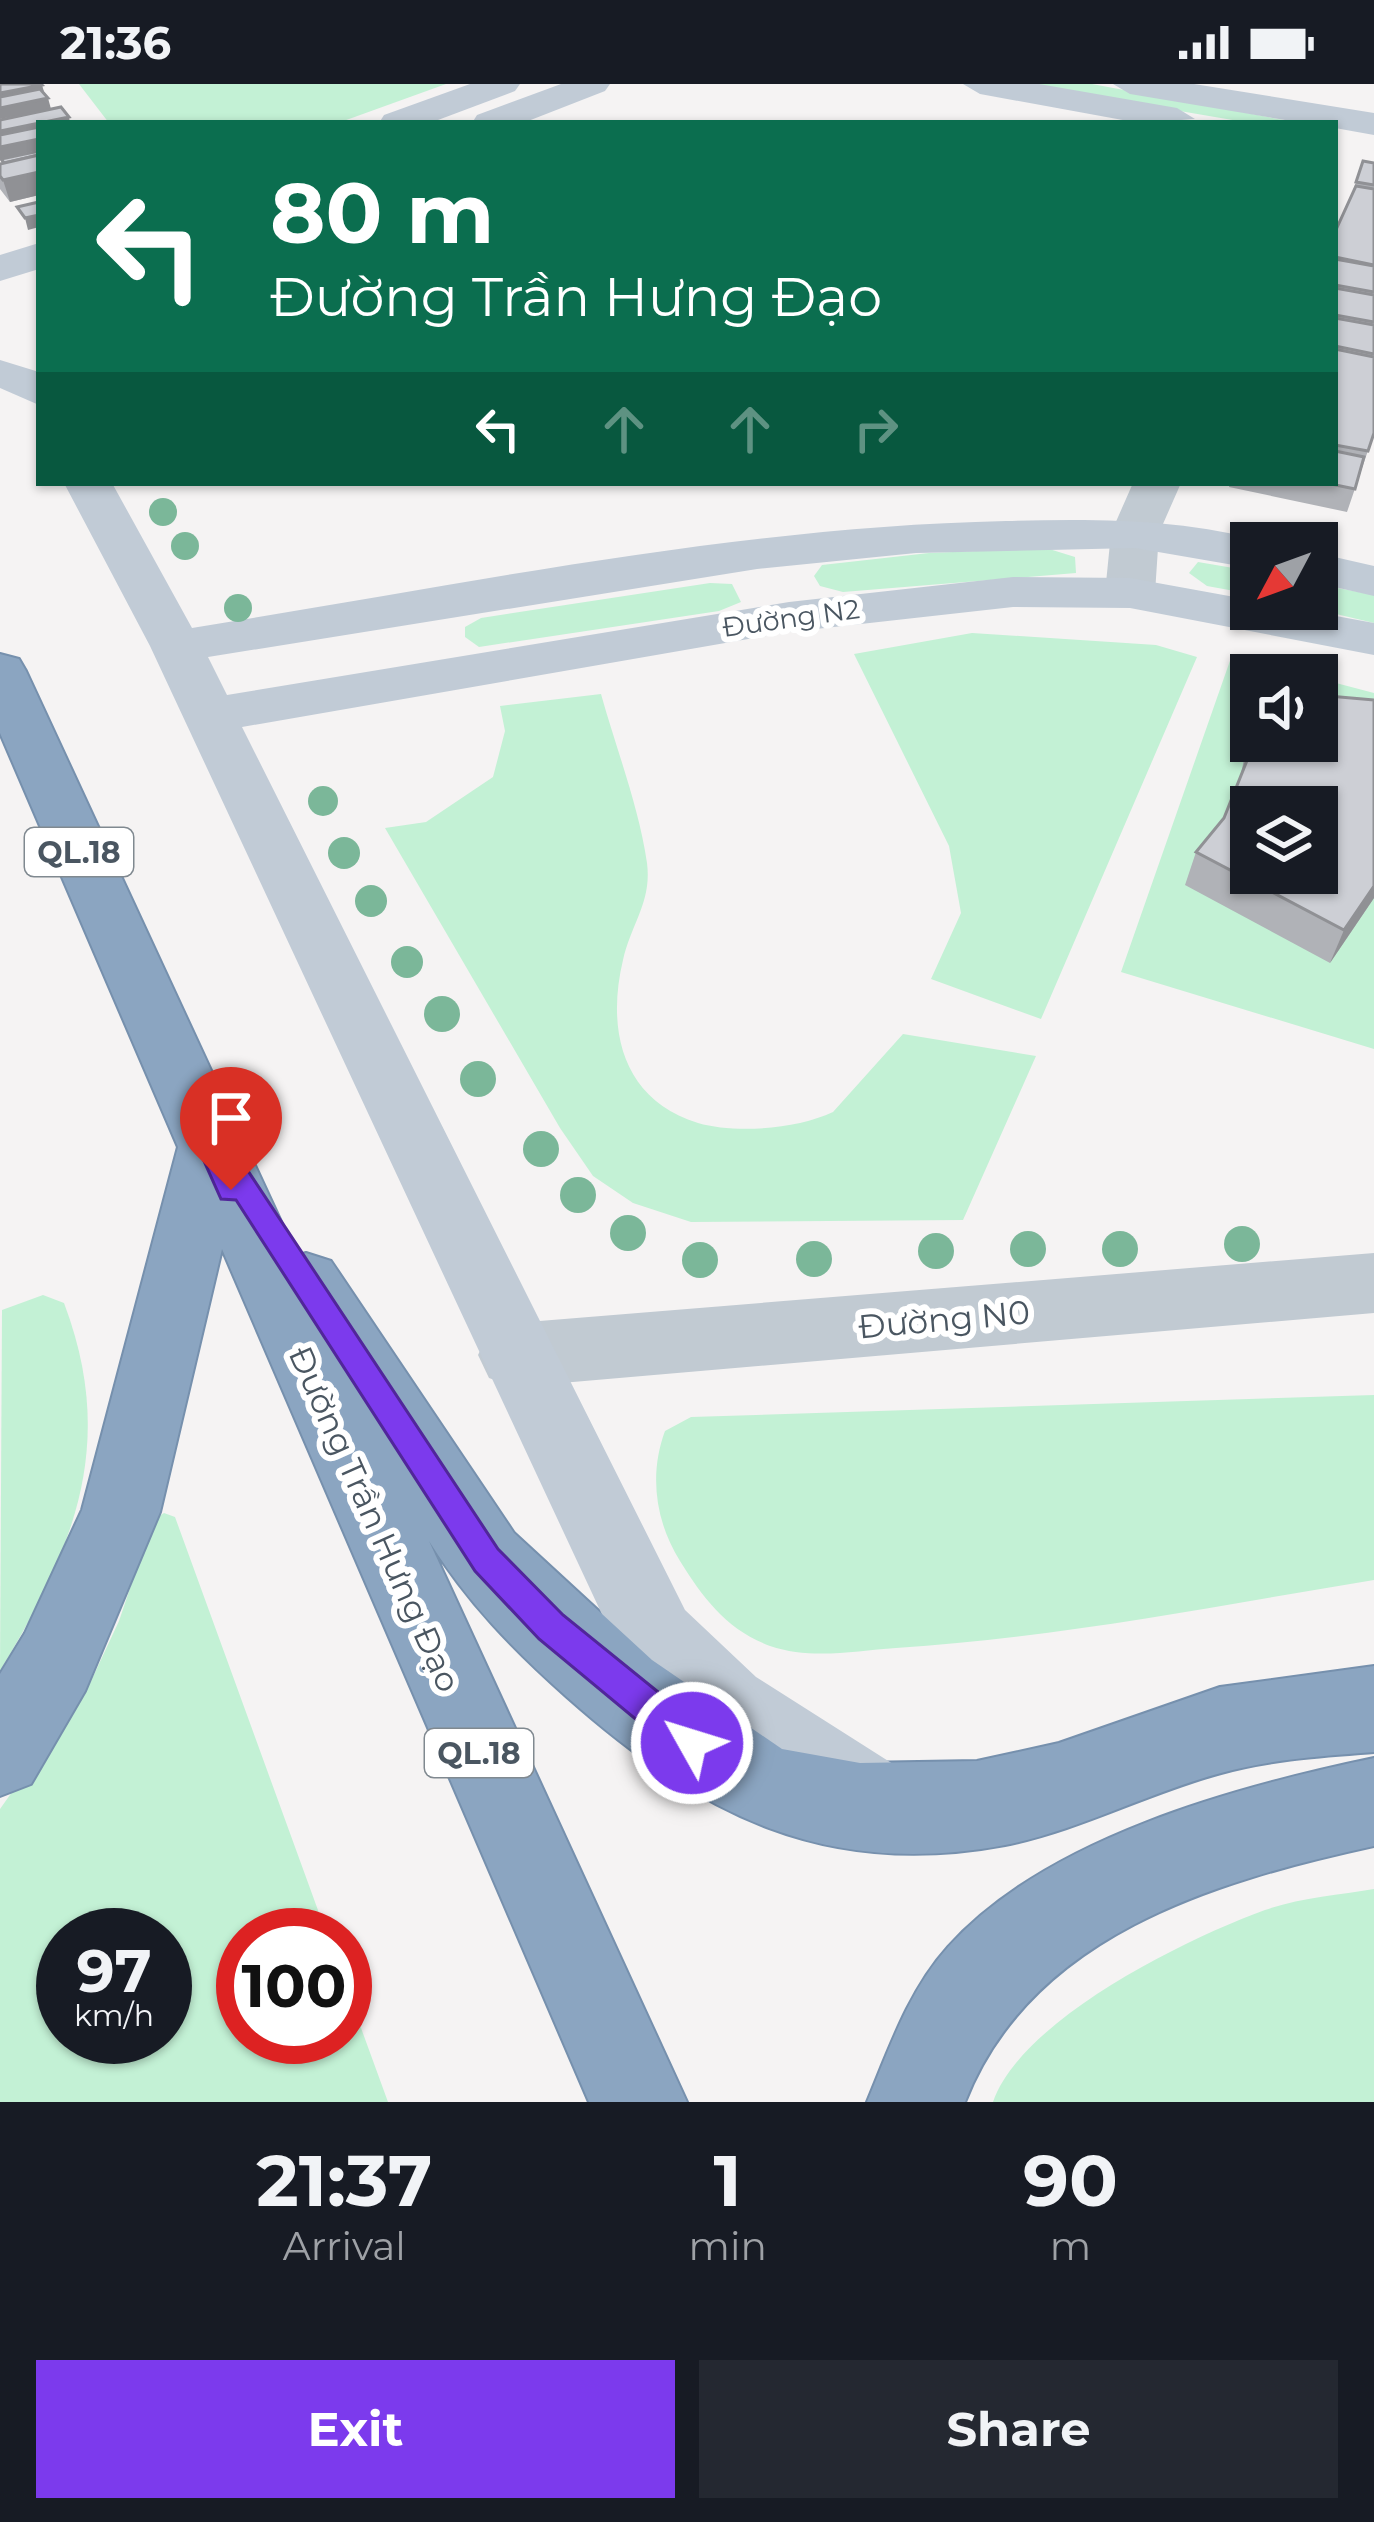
<!DOCTYPE html>
<html lang="en">
<head>
<meta charset="utf-8">
<style>
	body { margin:0; font-family:Montserrat,sans-serif; background:#242831; color:#f1f3f6; height:100vh; display:flex; flex-direction:column; font-size:45px; white-space:nowrap }
	* { box-sizing:border-box; margin:0 }
	p { font-size:39px; color:#9ea1a6 }
	.icon { flex:none; width:66px; height:66px; fill:none; stroke:currentColor; stroke-width:2; stroke-linecap:round; stroke-linejoin:round }
	.map { position:relative; height:2018px; overflow:hidden }
	.drawer { display:flex; flex-direction:column; background:#171b24; flex:1 }
	.drawer>* { flex:none }
	.top-card { position:absolute; left:36px; top:36px; width:1302px; height:366px; border-radius:0px; box-shadow:0 3px 9px #0004; background:#0b6e4f; color:#fff; overflow:hidden }
	.needle { width:78px; rotate:229deg }
	.controls { position:absolute; left:1230px; top:438px; display:grid; gap:24px }
	.controls a { display:grid; place-items:center; width:108px; height:108px; border-radius:0px; background:#171b24; box-shadow:0 3px 9px #0004; font-size:60px }
	.speed { position:absolute; left:36px; top:1824px; display:flex; gap:24px; font-size:60px; font-weight:700; text-align:center }
	.speed>* { display:grid; place-content:center; width:156px; height:156px; border-radius:50%; background:#171b24; box-shadow:0 3px 9px #0004; line-height:1 }
	.speed small { font-size:30px; font-weight:400 }
	.speed .limit { border:18px solid #d22; background:#fff; color:#111 }
	.pin { position:absolute; display:grid; place-items:center; width:102px; height:102px; color:#fff; margin:-123px -51px; border-radius:50% 50% 50% 0; rotate:-45deg; box-shadow:0 0 12px #0007 }
	.pin .icon { rotate:45deg }
	.me { position:absolute; width:132px; margin:-66px; rotate:309deg; stroke-linejoin:round; filter:drop-shadow(0 0 9px #0008) }
	.turn { display:flex; align-items:center; gap:42px; height:252px; padding:0 36px; font-size:54px }
	.turn .icon { width:156px; height:156px; stroke-width:2.5 }
	.turn b { display:block; font-size:84px; line-height:102px }
	.lanes { display:flex; align-items:center; height:114px; padding:0 36px; background:#0003; justify-content:center; gap:60px; direction:ltr }
	.lanes .off { opacity:.35 }
	.eta { display:flex; justify-content:space-evenly; align-items:center; height:204px; text-align:center }
	.eta b { font-size:72px; font-weight:700; line-height:84px }
	.cta { display:flex; gap:24px; margin-top:auto; padding:24px 36px }
	.cta a { flex:1; height:138px; border-radius:0px; background:#7c3aed; color:#fff; font-size:48px; font-weight:700; line-height:138px; text-align:center }
	.cta a+a { background:#242831; color:#f1f3f6 }
	.status { display:flex; justify-content:space-between; align-items:center; height:84px; padding:0 60px; background:#171b24; direction:ltr }
	.status svg { height:33px; fill:currentColor }
	.map>svg:first-child { display:block }
	.green { fill:#c3f1d5; fill-rule:evenodd }
	.lines { fill:none; stroke-linecap:round; stroke-linejoin:round }
	.highway-casing { stroke:#7690ad; stroke-width:4 }
	.street { fill:#c1cad2; fill-rule:evenodd }
	.secondary { fill:#c1cbd6; fill-rule:evenodd }
	.highway { fill:#8ba5c1; fill-rule:evenodd }
	.tree { fill:#7bb799 }
	.wall { fill:#b0b2b7 }
	.shaded-wall { fill:#909195 }
	.building { fill:#cdcfd5; stroke:#909195; stroke-width:3; fill-rule:evenodd }
	.route { fill:#7c3aed; stroke:#51269a; stroke-width:3 }
	.labels { text-anchor:middle; dominant-baseline:central; stroke-width:12; stroke-linejoin:round; paint-order:stroke }
	.far-street-label { font-size:27px; fill:#4a5661; stroke:#fff }
	.shield { fill:#fff; stroke:#808990; stroke-width:3 }
	.shield-label { font-size:30px; font-weight:bold; fill:#4a5661 }
	.street-label { font-size:33px; fill:#4a5661; stroke:#fff }
</style>
</head>
<body>
<div class="status"><b>21:36</b><svg viewBox="0 0 49 12"><path d="M0 12V9h3v3zM5 12V6h3v6zM10 12V3h3v9zM15 12V0h3v12zM26 1h20v11H26zM47 4h2v5h-2z"/></svg></div>
<div class="map">
<svg width="1374" height="2018" viewBox="0 0 1374 2018">
	<rect width="100%" height="100%" fill="#f5f3f3"/>
	<g class="green">
		<polygon points="79,0 446,0 338,39 109,39"/>
		<polygon points="1022,0 1092,0 1289,37 1250,39"/>
		<polygon points="1046,464 1075,473 1076,489 843,508 820,502 814,492 822,481 929,469"/>
		<polygon points="1198,478 1251,487 1251,510 1207,502 1189,489"/>
		<polygon points="710,499 732,500 741,518 719,527 479,563 465,553 465,543 481,534"/>
		<polygon points="1317,500 1374,511 1374,539 1315,525"/>
		<polygon points="972,549 1156,561 1197,573 1041,935 931,895 961,829 949,762 854,570"/>
		<path d="M1232,571L1306,591H1251V657H1317V594L1374,609V965L1121,888ZM1251,723H1317V789H1251Z"/>
		<path d="M601,610C616,664 639,723 647,779C652,818 631,840 623,876C606,947 623,1016 698,1039C736,1050 797,1045 833,1028L903,950L1036,972L963,1136L691,1138L633,1119L593,1092L560,1044L385,744L426,738L493,693L505,647L500,622Z"/>
		<path d="M43,1211L64,1219C118,1362 73,1465 0,1587L2,1226Z"/>
		<path d="M1374,1311V1496C1215,1522 1057,1554 896,1564C854,1567 811,1576 770,1562C727,1546 703,1514 680,1477C655,1437 649,1390 665,1347L691,1333Z"/>
		<path d="M164,1429L175,1433L327,1851H243V1953H345V1900L388,2018H0V1725L91,1597L119,1537L153,1436ZM63,1851H165V1953H63Z"/>
		<path d="M1374,1805V2018H993C1021,1936 1185,1855 1265,1826C1299,1814 1339,1811 1374,1805Z"/>
	</g>
	<g class="lines">
		<g class="highway-casing">
			<g id="highway">
				<path d="M0,570L19,575L26,587L297,1172L306,1169L331,1177L514,1449L652,1576L782,1665L860,1679L977,1677L1059,1659L1220,1603L1374,1582V1668C1323,1672 1271,1675 1221,1689C1147,1709 1080,1746 1005,1761C825,1795 699,1730 567,1613C514,1566 467,1518 429,1457L687,2018H589L222,1165L160,1428L85,1607L31,1700L0,1712V1590L25,1549L82,1426L178,1063L0,649Z"/>
				<path d="M1374,1674V1762C1214,1797 1030,1851 965,2018H867C889,1965 909,1906 948,1863C1046,1754 1236,1703 1374,1674Z"/>
			</g>
		</g>
		<g class="street">
			<polygon points="1133,399 1181,399 1159,449 1155,509 1148,520 1130,524 1112,520 1105,509 1111,449"/>
			<polygon points="1374,1169 1374,1229 515,1303 489,1294 478,1271 489,1248 515,1239"/>
		</g>
		<g class="secondary">
			<polygon points="470,0 520,0 515,7 430,39 379,39 384,31"/>
			<polygon points="561,0 610,0 605,7 523,39 472,39 477,31"/>
			<polygon points="963,0 1039,0 1177,24 1195,35 1139,39 980,10"/>
			<polygon points="1113,0 1194,0 1374,29 1374,51 1335,44 1335,39 1303,39 1130,10"/>
			<polygon points="39,159 39,185 0,197 0,171"/>
			<polygon points="0,276 39,288 39,321 0,304"/>
			<path d="M64,399H112L192,544C461,501 733,443 1006,437C1095,435 1183,434 1269,459H1251V484L1135,464L916,469L757,485L208,573L227,611L789,518L1013,493L1130,494L1251,516V525H1298L1374,539V571L1130,524L1013,523L789,548L242,643L685,1526L756,1593L893,1680L906,1711L893,1742L862,1755C773,1718 690,1656 627,1584L150,562Z"/>
			<polygon points="1317,469 1374,482 1374,512 1317,499"/>
		</g>
		<use href="#highway" class="highway"/>
	</g>
	<g class="tree">
		<circle cx="163" cy="428" r="14"/>
		<circle cx="185" cy="462" r="14"/>
		<circle cx="238" cy="524" r="14"/>
		<circle cx="323" cy="717" r="15"/>
		<circle cx="344" cy="769" r="16"/>
		<circle cx="371" cy="817" r="16"/>
		<circle cx="407" cy="878" r="16"/>
		<circle cx="442" cy="930" r="18"/>
		<circle cx="478" cy="995" r="18"/>
		<circle cx="541" cy="1065" r="18"/>
		<circle cx="578" cy="1111" r="18"/>
		<circle cx="628" cy="1149" r="18"/>
		<circle cx="1242" cy="1160" r="18"/>
		<circle cx="1028" cy="1165" r="18"/>
		<circle cx="1120" cy="1165" r="18"/>
		<circle cx="936" cy="1167" r="18"/>
		<circle cx="814" cy="1175" r="18"/>
		<circle cx="700" cy="1176" r="18"/>
	</g>
	<g class="wall">
		<polygon points="39,67 39,111 10,118 0,105 0,80 3,79 1,75"/>
		<polygon points="1363,77 1374,79 1374,349 1347,428 1229,403 1230,399 1335,399 1335,148 1352,110"/>
		<polygon points="1249,606 1251,606 1251,657 1317,657 1374,616 1374,814 1330,879 1185,801 1196,768 1224,734 1241,690 1245,670 1239,640"/>
	</g>
	<g class="shaded-wall">
		<polygon points="42,1 45,11 0,21 0,9"/>
		<polygon points="48,14 51,25 0,35 0,24"/>
		<polygon points="69,33 70,39 39,39 39,50 0,59 0,47"/>
		<polygon points="39,55 39,66 0,75 0,63"/>
		<polygon points="39,79 39,111 10,118 3,96"/>
		<polygon points="39,131 39,143 28,146 25,134"/>
		<polygon points="1374,802 1374,814 1330,879 1344,846"/>
	</g>
	<g class="building">
		<polygon points="0,0 41,0 42,1 0,9"/>
		<polygon points="40,5 48,14 0,24 0,13"/>
		<polygon points="61,23 69,33 0,47 0,36"/>
		<polygon points="39,43 39,55 0,63 0,51"/>
		<polygon points="39,67 39,71 4,79 1,75"/>
		<polygon points="39,71 39,88 3,96 0,92 0,80"/>
		<polygon points="1363,77 1374,79 1374,101 1356,98"/>
		<polygon points="1356,102 1374,105 1374,181 1335,173 1335,148"/>
		<polygon points="39,118 39,131 25,134 17,123"/>
		<polygon points="1335,175 1374,182 1374,208 1335,201"/>
		<polygon points="1335,204 1374,211 1374,238 1335,231"/>
		<polygon points="1335,234 1374,241 1374,270 1335,262"/>
		<polygon points="1335,265 1374,273 1374,349 1368,367 1335,361"/>
		<polygon points="1335,367 1364,373 1355,405 1326,399 1335,399"/>
		<path d="M1317,611L1374,616V802L1344,846L1196,768L1224,734L1250,669L1252,657H1317ZM1251,723H1317V789H1251Z"/>
	</g>
	<polygon class="route" points="201,1028 211,1031 498,1465 563,1531 705,1646 710,1659 705,1672 692,1677 680,1672 539,1555 475,1487 236,1116 221,1115 187,1039"/>
	<g class="labels">
		<g class="far-street-label">
			<text transform="translate(791 534) rotate(-8)">Đường N2</text>
		</g>
		<g class="shield">
			<rect x="25" y="744" width="108" height="48" rx="9"/>
			<rect x="425" y="1645" width="108" height="48" rx="9"/>
		</g>
		<g class="shield-label">
			<text x="79" y="768">QL.18</text>
			<text x="479" y="1669">QL.18</text>
		</g>
		<g class="street-label">
			<text transform="translate(944 1235) rotate(-5)">Đường N0</text>
			<text transform="translate(375 1435) rotate(66)">Đường Trần Hưng Đạo</text>
		</g>
	</g>
</svg>
<div class="controls">
<a><svg class="needle" viewBox="-14 -14 28 28"><path d="M0-13l5 13h-10z" fill="#e53935"/><path d="M0 13l5-13h-10z" fill="#9ea1a6"/></svg></a>
<a><svg class="icon" aria-label="sound" viewBox="0 0 24 24"><path d="M4 9h4l5-4v14l-5-4H4zM17 9q2 3 0 6"/></svg></a>
<a><svg class="icon" aria-label="layers" viewBox="0 0 24 24"><path d="M12 4l9 5-9 5-9-5zM3 14l9 5 9-5"/></svg></a>
</div>
<div class="speed"><div>97<small>km/h</small></div><div class="limit">100</div></div>
<div class="pin" style="left:231px;top:1106px;background:#d93025"><svg class="icon" aria-label="arrive" viewBox="0 0 24 24"><path d="M6 21V4h12l-3 4 3 4H6"/></svg></div>
<svg class="me" style="left:692px;top:1659px" viewBox="-20 -20 40 40"><circle r="17" fill="#7c3aed" stroke="#fff" stroke-width="3"/><path d="M0-11L8 9 0 5-8 9z" fill="#fff"/></svg>
<div class="top-card">
<div class="turn"><svg class="icon" aria-label="left" viewBox="0 0 24 24"><path d="M17 20v-9H6M10 6l-5 5 5 5"/></svg><div><b>80 m</b>Đường Trần Hưng Đạo</div></div>
<div class="lanes"><svg class="icon" aria-label="left" viewBox="0 0 24 24"><path d="M17 20v-9H6M10 6l-5 5 5 5"/></svg><svg class="icon off" aria-label="ahead" viewBox="0 0 24 24"><path d="M12 20V5M6 11l6-6 6 6"/></svg><svg class="icon off" aria-label="ahead" viewBox="0 0 24 24"><path d="M12 20V5M6 11l6-6 6 6"/></svg><svg class="icon off" aria-label="right" viewBox="0 0 24 24"><path d="M7 20v-9h11M14 6l5 5-5 5"/></svg></div>
</div>
</div>
<section class="drawer">
<div class="eta">
<div><b>21:37</b><p>Arrival</p></div>
<div><b>1</b><p>min</p></div>
<div><b>90</b><p>m</p></div>
</div>
<div class="cta"><a>Exit</a><a>Share</a></div>
</section>
</body>
</html>
